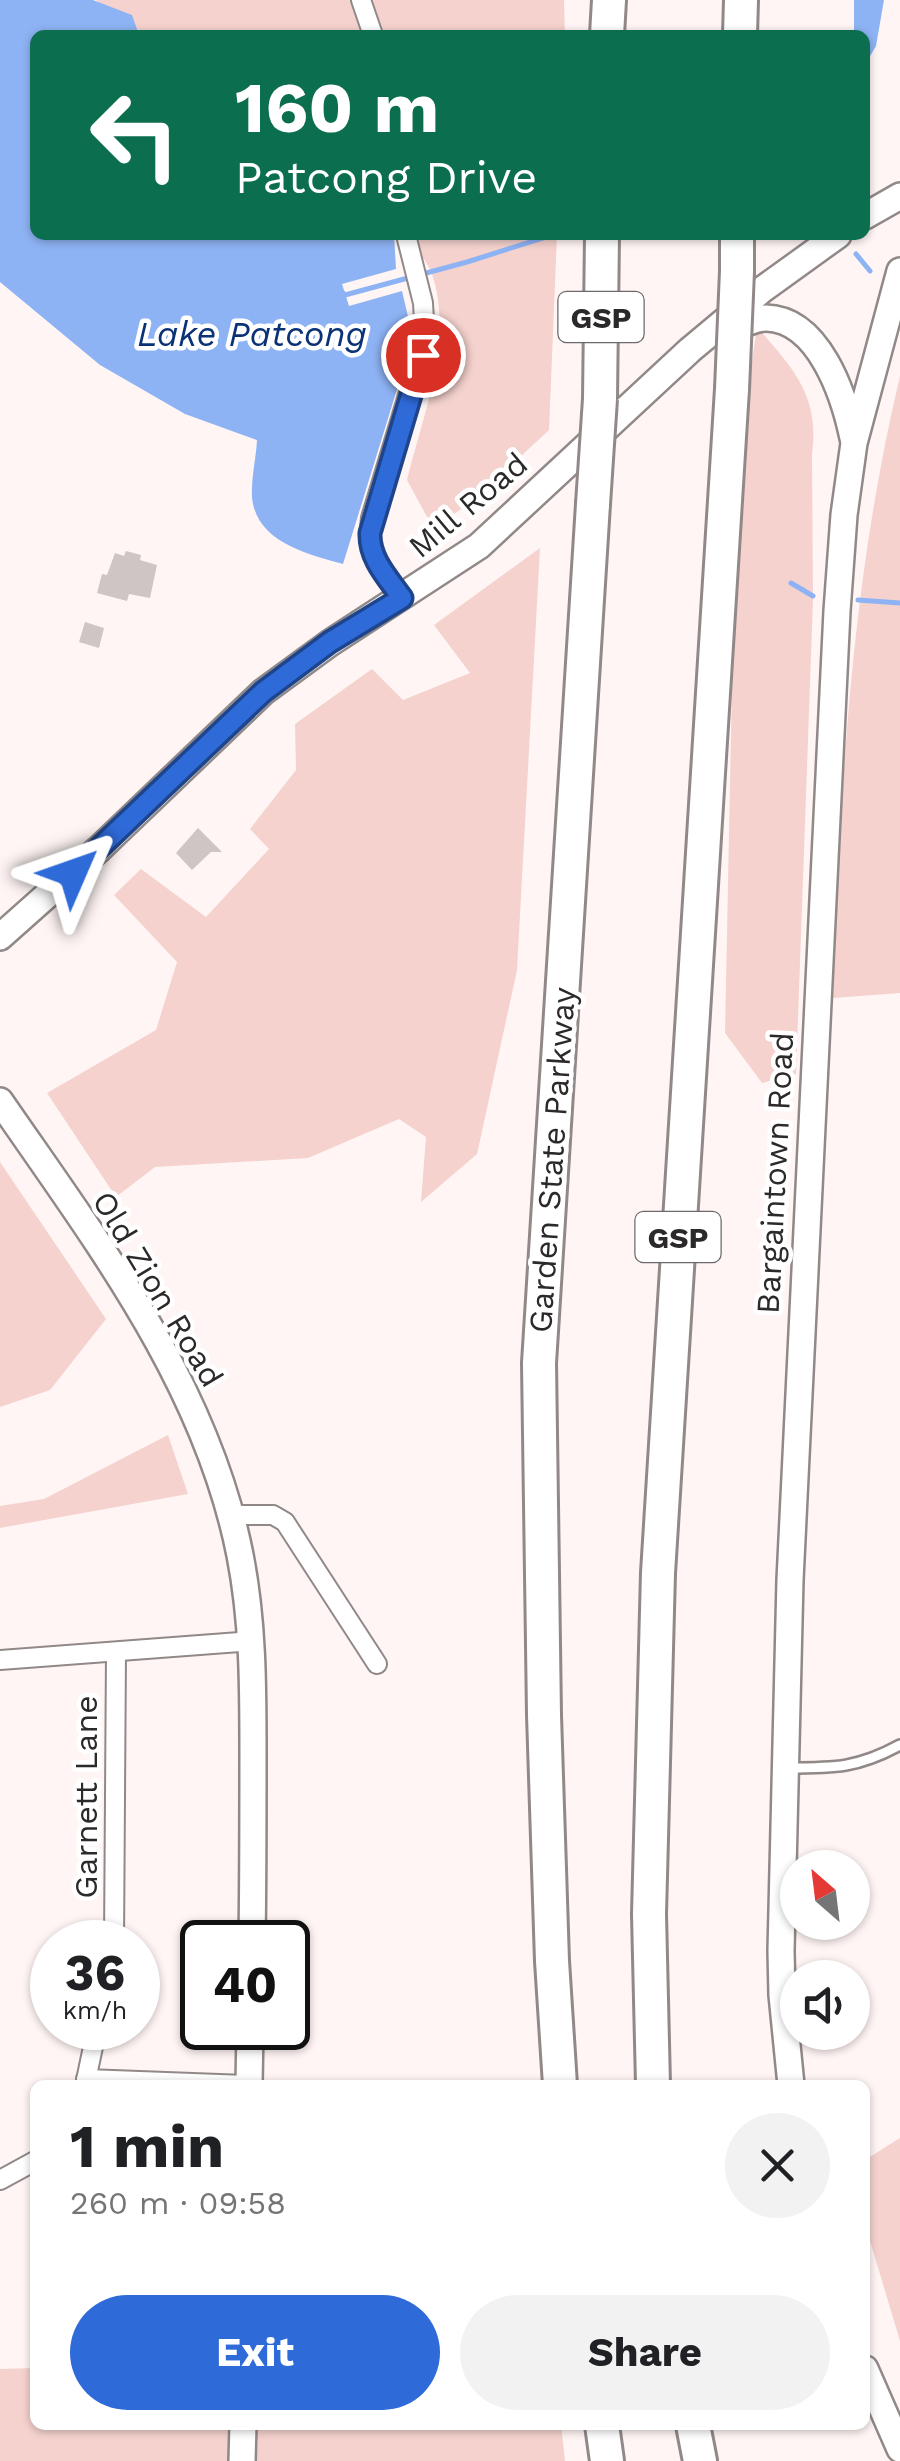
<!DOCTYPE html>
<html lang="en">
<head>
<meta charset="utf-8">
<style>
	body { margin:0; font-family:"Work Sans",sans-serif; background:#f2f2f2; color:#202124; height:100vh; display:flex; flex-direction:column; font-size:38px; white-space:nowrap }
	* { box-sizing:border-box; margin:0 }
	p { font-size:32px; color:#757577 }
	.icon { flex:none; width:55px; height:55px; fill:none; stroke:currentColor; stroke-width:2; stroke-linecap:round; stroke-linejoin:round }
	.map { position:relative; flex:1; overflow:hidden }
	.sheet { position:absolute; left:30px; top:2080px; width:840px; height:350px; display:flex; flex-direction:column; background:#fff; border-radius:15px; box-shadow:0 2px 8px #0004 }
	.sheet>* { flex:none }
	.guide { position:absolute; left:30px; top:30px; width:840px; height:210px; border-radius:15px; box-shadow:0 2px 8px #0004; background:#0b6e4f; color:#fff; overflow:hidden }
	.needle { width:65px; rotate:332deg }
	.fabs { position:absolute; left:780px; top:1850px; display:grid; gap:20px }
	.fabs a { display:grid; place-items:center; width:90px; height:90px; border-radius:50%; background:#fff; box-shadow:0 2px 8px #0004; font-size:50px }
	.speed { position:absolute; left:30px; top:1920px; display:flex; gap:20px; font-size:50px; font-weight:700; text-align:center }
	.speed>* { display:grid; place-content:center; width:130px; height:130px; border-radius:50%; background:#fff; box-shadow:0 2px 8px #0004; line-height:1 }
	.speed small { font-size:25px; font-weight:400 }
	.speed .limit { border:5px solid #111; border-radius:15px; background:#fff; color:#111 }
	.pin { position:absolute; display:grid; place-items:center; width:85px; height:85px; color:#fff; margin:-42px; border:5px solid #fff; border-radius:50%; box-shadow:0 2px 10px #0007 }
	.me { position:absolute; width:110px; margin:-55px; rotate:47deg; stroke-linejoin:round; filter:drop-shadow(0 0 8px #0008) }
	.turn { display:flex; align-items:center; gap:35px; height:210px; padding:0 40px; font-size:45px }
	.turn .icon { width:130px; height:130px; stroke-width:2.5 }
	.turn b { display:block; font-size:70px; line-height:85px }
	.round { display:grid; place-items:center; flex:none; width:105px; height:105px; border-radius:52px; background:#f2f2f2 }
	.head { display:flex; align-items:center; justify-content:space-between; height:170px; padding:0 40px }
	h1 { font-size:60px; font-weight:700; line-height:75px }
	.primary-button { display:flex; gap:20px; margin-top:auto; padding:20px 40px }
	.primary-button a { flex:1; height:115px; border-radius:60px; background:#2e6ad8; color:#fff; font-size:40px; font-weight:700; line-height:115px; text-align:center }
	.primary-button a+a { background:#f2f2f2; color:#202124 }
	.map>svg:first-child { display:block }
	.green { fill:#f5d2ce }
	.water { fill:#8eb3f4 }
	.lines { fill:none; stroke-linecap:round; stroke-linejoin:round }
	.stream { stroke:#8eb3f4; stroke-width:5 }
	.building { fill:#cec5c4 }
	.lane-casing { stroke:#918988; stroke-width:14 }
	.street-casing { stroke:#918988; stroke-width:22 }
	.secondary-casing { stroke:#918988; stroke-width:30 }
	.highway-casing { stroke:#918988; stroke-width:38 }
	.lane { stroke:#fff; stroke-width:9 }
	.street { stroke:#fff; stroke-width:18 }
	.secondary { stroke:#fff; stroke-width:25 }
	.highway { stroke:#fff; stroke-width:32 }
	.highway-bridge-casing { stroke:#918988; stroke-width:38; stroke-linecap:butt }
	.highway-bridge { stroke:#fff; stroke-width:32 }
	.route-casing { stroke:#1e458c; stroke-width:25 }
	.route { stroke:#2e6ad8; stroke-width:18 }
	.labels { text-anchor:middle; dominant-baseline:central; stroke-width:9; stroke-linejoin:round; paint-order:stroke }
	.shield { fill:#fff; stroke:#6b6969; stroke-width:2.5 }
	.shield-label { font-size:30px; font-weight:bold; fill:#2c2929 }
	.street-label { font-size:32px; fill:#2c2929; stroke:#fff }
	.water-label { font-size:35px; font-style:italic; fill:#0b3176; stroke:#fff }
</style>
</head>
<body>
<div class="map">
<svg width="900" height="2461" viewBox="0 0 900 2461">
	<rect width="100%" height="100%" fill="#fff5f4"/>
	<g class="green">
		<polygon points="96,0 564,0 565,35 136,35"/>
		<path d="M407,235H557L549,430L473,501L433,528L407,480C423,415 454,341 432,274C427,261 415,247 407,235Z"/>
		<path d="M757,327C793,368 820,396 812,454L813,600L796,1074L762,1083L725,1033L735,534L742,429Z"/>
		<path d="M900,376V993L833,998C840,789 851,581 900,376Z"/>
		<polygon points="540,548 517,970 477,1154 421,1202 426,1137 399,1119 308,1158 155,1167 116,1197 47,1093 156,1030 177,962 114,895 141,869 206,917 269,849 250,829 296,770 295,724 372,669 403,700 470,673 434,625"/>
		<polygon points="0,1162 106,1319 50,1390 0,1407"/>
		<polygon points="168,1435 188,1494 0,1528 0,1506 44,1499"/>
		<polygon points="900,2138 900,2341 865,2224 865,2160"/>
		<polygon points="35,2368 35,2425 561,2425 565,2461 0,2461 0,2369"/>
	</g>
	<g class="water">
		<path d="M0,0H93L132,15L139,35H35V235H394L396,269L342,284L349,306L402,291L410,325L403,370L343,564C307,554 256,542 252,497C251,478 256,459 257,440L185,414L100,365L0,282Z"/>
		<polygon points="854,0 884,0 876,46 865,65 865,35 854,35"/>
	</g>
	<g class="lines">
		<g class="stream">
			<polyline points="856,254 870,271"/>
			<polyline points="342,292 345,295 467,262 549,236"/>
			<polyline points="791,583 813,596"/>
			<polyline points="858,600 900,603"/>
		</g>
	</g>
	<g class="building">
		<polygon points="126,551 141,555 140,560 157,565 150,598 129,594 127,601 97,593 102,574 107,575 115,553 124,556"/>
		<polygon points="85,622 104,628 99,648 79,642"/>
		<polygon points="198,828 222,852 211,852 192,870 176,853"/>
	</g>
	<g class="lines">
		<g class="lane-casing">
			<path id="lane" d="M788,1768C835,1768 858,1768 900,1745"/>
		</g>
		<g class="street-casing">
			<g id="street">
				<polyline points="361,0 373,35"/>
				<path d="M402,598C383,572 366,553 371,518L425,339L423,303L406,235"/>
				<polyline points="229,1515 273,1515 285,1522 377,1664"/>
				<polyline points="0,1660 253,1641"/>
				<polyline points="114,1942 116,1652"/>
				<polyline points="86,2079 246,2085"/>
				<polyline points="85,2085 97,2028"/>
				<polyline points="0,2180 35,2161"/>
			</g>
		</g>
		<g class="secondary-casing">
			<g id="secondary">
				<polyline points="865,216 900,196"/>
				<path d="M722,335C735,329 750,318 766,318C819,319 844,395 853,438"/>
				<polyline points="0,937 99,849 263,692 330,643 479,546 690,350 763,289 838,235"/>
				<path d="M0,1101C97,1242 206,1383 240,1555C253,1621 253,1686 253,1752C253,1816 253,1879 252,1942"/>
				<polyline points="249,2085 250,2028"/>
				<polyline points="791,2085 782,1995 781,1951 790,1580 837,611 844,515 854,443 900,271"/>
				<polyline points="865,2369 900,2449"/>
				<polyline points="242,2461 243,2425"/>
			</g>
		</g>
		<g class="highway-casing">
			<g id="highway">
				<polyline points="607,35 609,0"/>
				<polyline points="740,35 741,0"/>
				<polyline points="737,271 737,235"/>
				<polyline points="600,399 602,235"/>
				<polyline points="560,2085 552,1961 544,1715 539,1363 593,504"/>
				<polyline points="653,2085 649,1914 658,1573 732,389"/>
				<polyline points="602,2425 607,2461"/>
				<polyline points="693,2425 700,2461"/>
			</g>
		</g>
		<use href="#lane" class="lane"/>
		<use href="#street" class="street"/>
		<use href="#secondary" class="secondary"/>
		<use href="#highway" class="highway"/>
		<g class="highway-bridge-casing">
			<g id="highway-bridge">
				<polyline points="732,389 737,271"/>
				<polyline points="593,504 600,399"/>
			</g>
		</g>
		<use href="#highway-bridge" class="highway-bridge"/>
	</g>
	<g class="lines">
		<g class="route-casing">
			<path id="route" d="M73,873L263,692L330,642L402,598C388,578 369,559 370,533L423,355"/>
		</g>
		<use href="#route" class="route"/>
	</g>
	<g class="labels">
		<g class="shield">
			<rect x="558.5" y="292" width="85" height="50" rx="8"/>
			<rect x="635.5" y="1212" width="85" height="50" rx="8"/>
		</g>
		<g class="shield-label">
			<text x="601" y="317">GSP</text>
			<text x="678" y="1237">GSP</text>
		</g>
		<g class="street-label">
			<text transform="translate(468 505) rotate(-40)">Mill Road</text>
			<text transform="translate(552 1160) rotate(-86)">Garden State Parkway</text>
			<text transform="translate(775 1173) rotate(-87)">Bargaintown Road</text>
			<text transform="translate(158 1289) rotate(59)">Old Zion Road</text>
			<text transform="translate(86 1797) rotate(-90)">Garnett Lane</text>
		</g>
		<g class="water-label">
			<text x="252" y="334">Lake Patcong</text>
		</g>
	</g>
</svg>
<div class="fabs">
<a><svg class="needle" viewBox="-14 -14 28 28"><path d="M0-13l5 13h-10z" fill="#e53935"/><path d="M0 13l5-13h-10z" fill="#757577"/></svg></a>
<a><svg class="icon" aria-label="sound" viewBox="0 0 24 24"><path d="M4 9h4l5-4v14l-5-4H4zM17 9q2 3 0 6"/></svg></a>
</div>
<div class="speed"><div>36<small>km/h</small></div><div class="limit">40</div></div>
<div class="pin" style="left:423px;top:355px;background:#d93025"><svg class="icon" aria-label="arrive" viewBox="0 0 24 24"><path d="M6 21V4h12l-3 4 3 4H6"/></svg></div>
<svg class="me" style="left:73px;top:873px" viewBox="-20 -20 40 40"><path d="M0-17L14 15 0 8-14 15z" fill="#2e6ad8" stroke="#fff" stroke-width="4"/></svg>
<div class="guide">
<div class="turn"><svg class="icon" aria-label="left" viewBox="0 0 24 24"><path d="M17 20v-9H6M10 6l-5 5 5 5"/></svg><div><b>160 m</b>Patcong Drive</div></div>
</div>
<section class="sheet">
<div class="head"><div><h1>1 min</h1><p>260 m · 09:58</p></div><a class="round"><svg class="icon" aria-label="close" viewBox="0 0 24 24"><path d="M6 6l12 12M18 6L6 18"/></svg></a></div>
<div class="primary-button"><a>Exit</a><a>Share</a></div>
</section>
</div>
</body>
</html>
